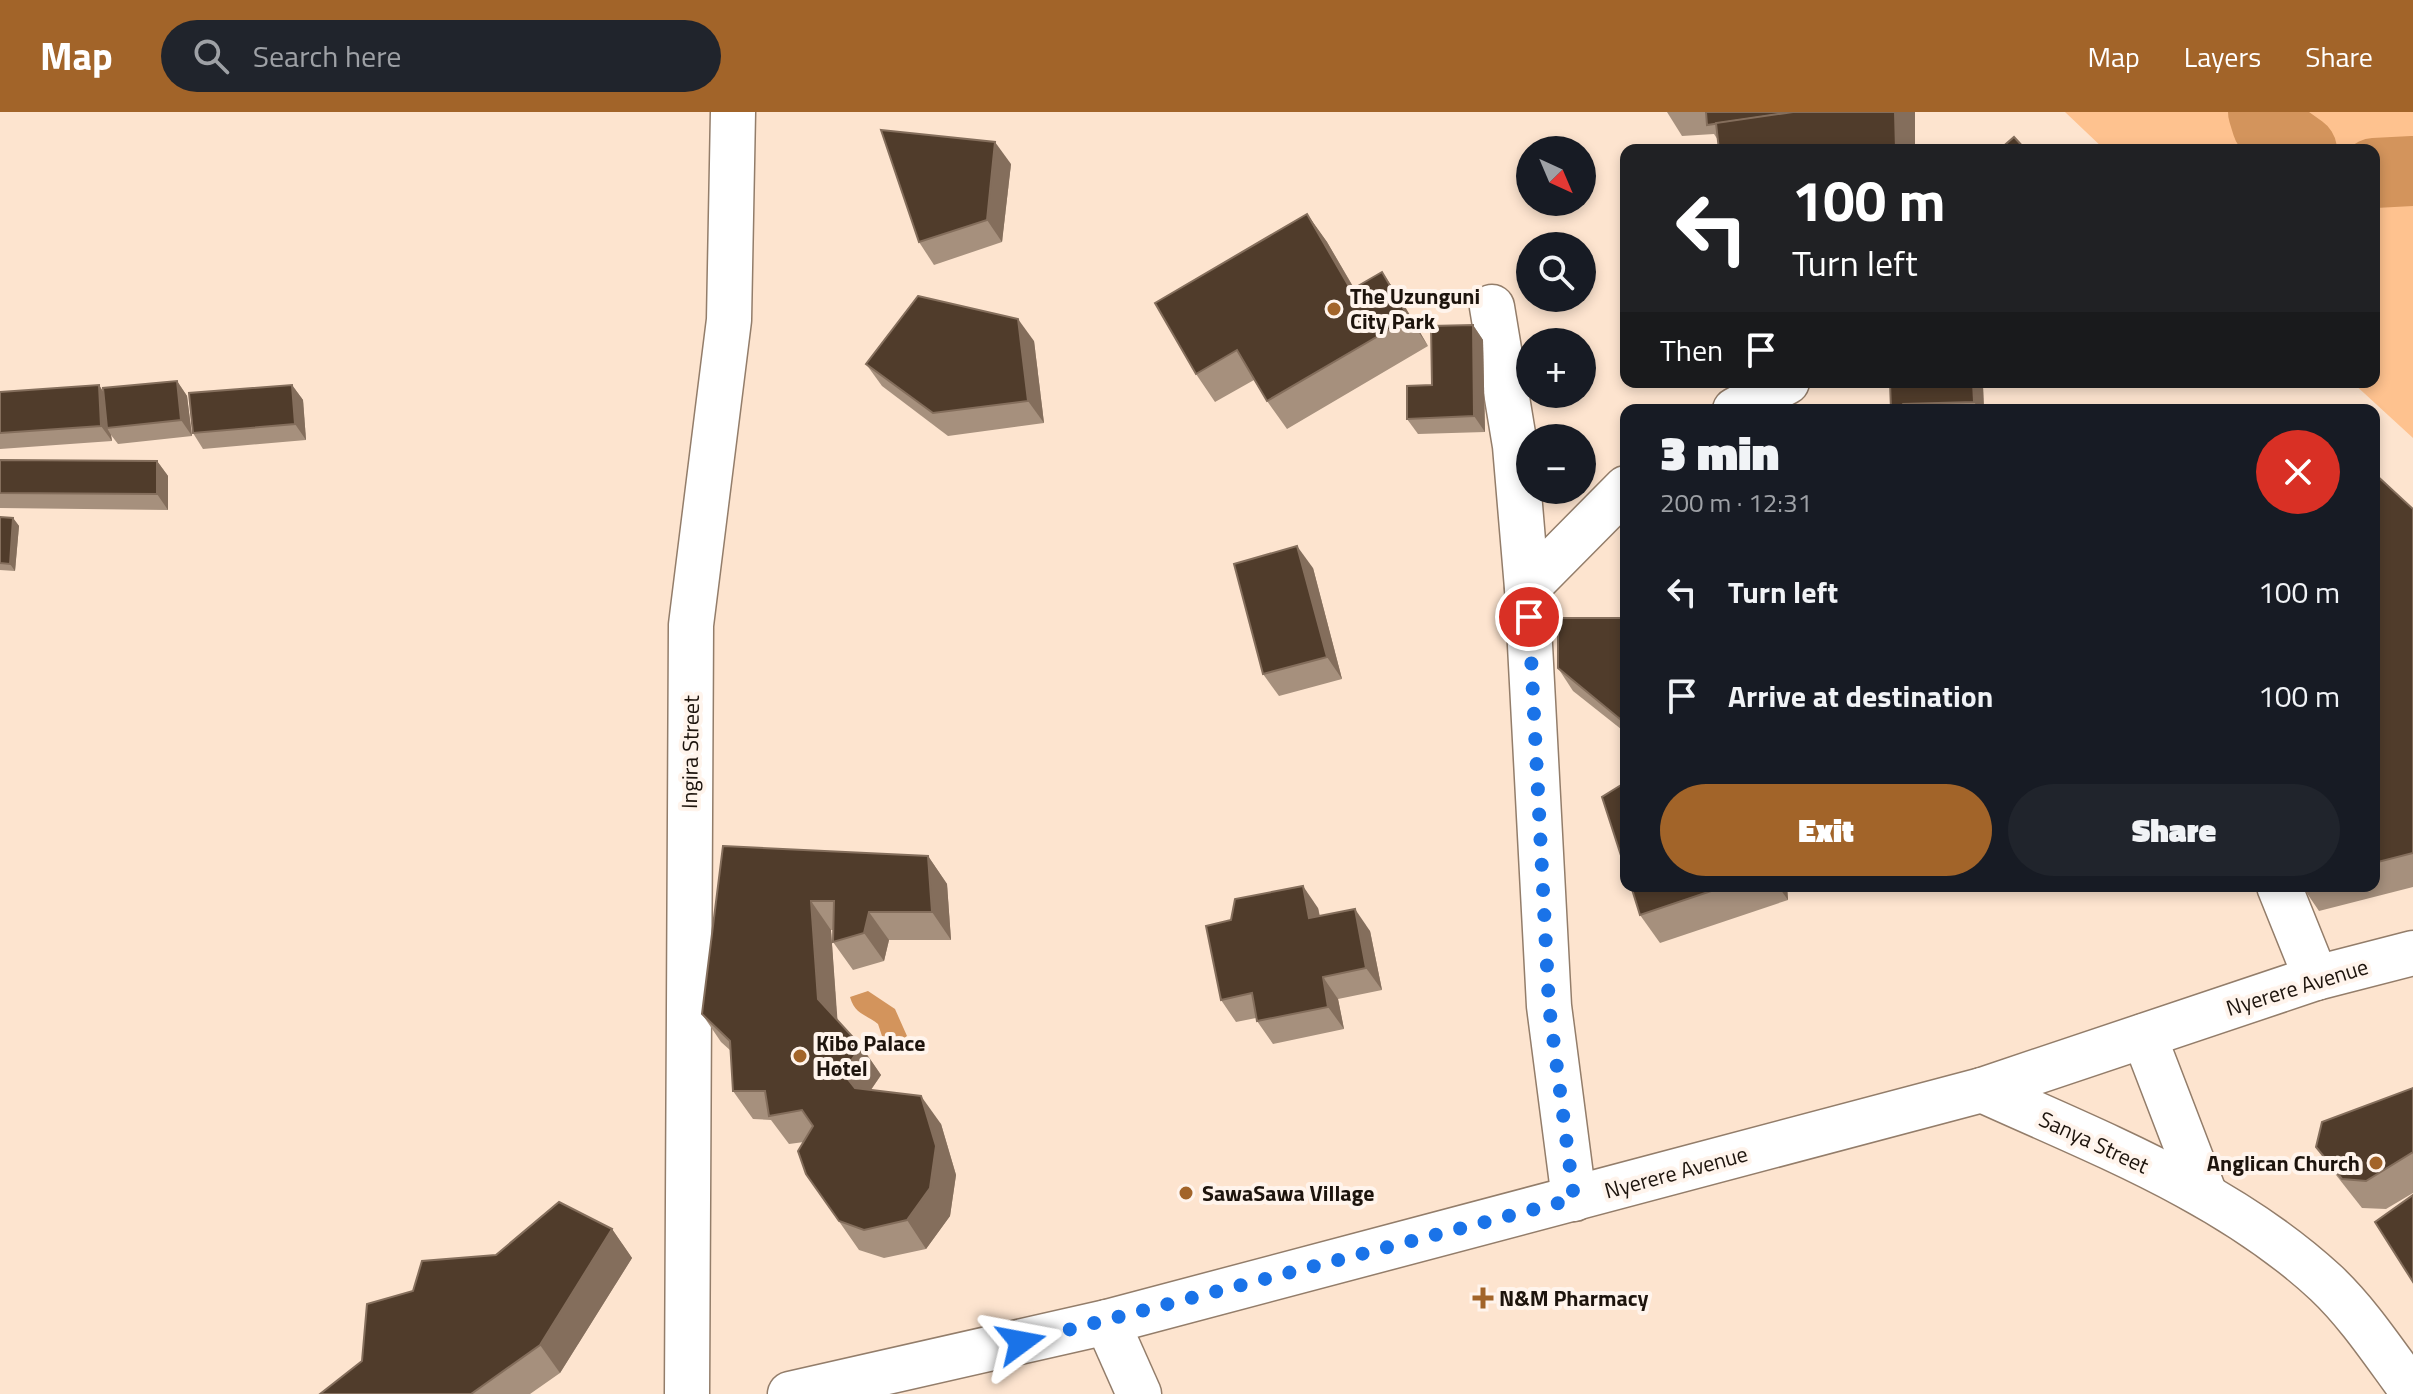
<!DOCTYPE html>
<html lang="en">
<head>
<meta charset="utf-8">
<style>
	body { margin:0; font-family:"Titillium Web",sans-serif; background:#20242c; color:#f1f3f6; height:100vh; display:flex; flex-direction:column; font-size:30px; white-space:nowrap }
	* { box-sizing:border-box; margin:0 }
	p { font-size:26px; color:#9ea1a6 }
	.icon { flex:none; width:44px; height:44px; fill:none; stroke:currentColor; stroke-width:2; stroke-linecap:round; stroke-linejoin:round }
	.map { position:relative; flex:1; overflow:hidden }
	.panel { position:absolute; left:1620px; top:292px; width:760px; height:488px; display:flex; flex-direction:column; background:#171b24; border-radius:16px; box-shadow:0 4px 12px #0003 }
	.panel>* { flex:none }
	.hud { position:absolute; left:1620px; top:32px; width:760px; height:244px; border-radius:16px; box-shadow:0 4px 12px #0003; background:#202124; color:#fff; overflow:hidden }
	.needle { width:52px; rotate:136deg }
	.tools { position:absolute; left:1516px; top:24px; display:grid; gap:16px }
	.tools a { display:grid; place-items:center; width:80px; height:80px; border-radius:50%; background:#171b24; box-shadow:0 4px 12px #0003; font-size:40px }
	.pin { position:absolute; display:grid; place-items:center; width:68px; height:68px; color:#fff; margin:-34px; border:4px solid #fff; border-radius:50%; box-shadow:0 2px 8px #0007 }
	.me { position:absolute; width:88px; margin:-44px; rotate:77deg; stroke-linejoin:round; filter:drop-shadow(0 0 6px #0008) }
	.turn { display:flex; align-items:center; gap:28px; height:168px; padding:0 40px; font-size:36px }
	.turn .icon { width:104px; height:104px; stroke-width:2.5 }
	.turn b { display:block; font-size:56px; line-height:68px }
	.then { display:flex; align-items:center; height:76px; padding:0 40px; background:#0003; gap:16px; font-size:30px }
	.round { display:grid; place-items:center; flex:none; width:84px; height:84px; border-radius:42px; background:#20242c }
	.head { display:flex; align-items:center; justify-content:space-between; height:136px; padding:0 40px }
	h1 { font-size:48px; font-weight:800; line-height:60px }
	.button { display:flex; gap:16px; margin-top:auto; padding:16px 40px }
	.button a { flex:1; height:92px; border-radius:48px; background:#a26429; color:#fff; font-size:32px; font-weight:800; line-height:92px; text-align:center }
	.button a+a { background:#20242c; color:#f1f3f6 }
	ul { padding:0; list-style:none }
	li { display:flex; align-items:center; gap:24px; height:104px; padding:0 40px }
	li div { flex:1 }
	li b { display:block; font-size:30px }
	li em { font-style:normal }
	header { display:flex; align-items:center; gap:48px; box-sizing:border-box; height:112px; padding:0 40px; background:#a26429; color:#fff }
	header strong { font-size:38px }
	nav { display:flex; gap:44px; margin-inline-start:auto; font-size:28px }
	.search { width:560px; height:72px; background:#20242c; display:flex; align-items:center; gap:20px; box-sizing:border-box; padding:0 28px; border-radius:44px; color:#9ea1a6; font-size:30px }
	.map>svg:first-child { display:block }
	.green { fill:#fec28f }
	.water { fill:#d3945c }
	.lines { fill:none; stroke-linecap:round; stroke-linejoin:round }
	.river { stroke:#d3945c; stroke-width:70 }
	.minor-casing { stroke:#937d6a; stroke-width:47 }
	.major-casing { stroke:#937d6a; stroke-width:47 }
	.minor { stroke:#fff; stroke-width:44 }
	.major { stroke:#fff; stroke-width:44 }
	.wall { fill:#a6907d }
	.shaded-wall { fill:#846e5c }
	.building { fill:#503c2b; stroke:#846e5c; stroke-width:2 }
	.route { stroke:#1a73e8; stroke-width:14; stroke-dasharray:0 25.2 }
	.poi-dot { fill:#a26429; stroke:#fff4ec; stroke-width:3 }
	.labels { text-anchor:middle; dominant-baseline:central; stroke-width:8; stroke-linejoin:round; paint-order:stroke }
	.poi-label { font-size:22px; font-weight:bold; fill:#1d140d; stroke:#fff4ec; text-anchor:start }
	.street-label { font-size:22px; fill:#1d140d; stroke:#fff4ec }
</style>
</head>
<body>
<header>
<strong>Map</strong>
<div class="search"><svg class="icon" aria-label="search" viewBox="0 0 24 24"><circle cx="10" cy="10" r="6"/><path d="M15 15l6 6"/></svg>Search here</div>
<nav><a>Map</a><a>Layers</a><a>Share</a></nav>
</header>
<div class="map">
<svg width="2413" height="1282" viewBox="0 0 2413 1282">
	<rect width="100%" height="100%" fill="#fde4cf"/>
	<polygon class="green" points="2065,0 2413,0 2413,326 2352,270 2374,270 2374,38 2105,38"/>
	<path class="water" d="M868,879L895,897L907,924L900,931L884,930L878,912C866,902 855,903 850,885Z"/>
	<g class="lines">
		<g class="river">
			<polyline points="2263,0 2267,13 2302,38"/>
			<polyline points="2374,61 2413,59"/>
		</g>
		<g class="minor-casing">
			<g id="minor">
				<polyline points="1492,195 1515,334 1527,476 1549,894 1574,1087"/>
				<polyline points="1735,298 1787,270"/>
				<polyline points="1527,476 1626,376"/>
				<polyline points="2279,774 2316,866"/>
				<polyline points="2144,924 2205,1083"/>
				<path d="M1982,978C2101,1032 2229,1081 2326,1171C2359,1202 2386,1244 2413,1280"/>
				<polyline points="1107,1210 1139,1282"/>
				<polyline points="687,1282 691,513 729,208 733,0"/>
			</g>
		</g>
		<g class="major-casing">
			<polyline id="major" points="790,1282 1107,1210 1982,978 2316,866 2413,841"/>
		</g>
		<use href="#minor" class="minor"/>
		<use href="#major" class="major"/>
	</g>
	<g class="wall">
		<polygon points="1667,0 1915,0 1915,38 1719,38 1718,28 1714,22 1682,24"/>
		<polygon points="1011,52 1002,130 934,153 919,130"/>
		<polygon points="1307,102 1327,130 1354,176 1401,188 1428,234 1287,317 1267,289 1254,268 1215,290 1196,262"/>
		<polygon points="1473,213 1483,228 1485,320 1418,322 1407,307"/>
		<polygon points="1034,229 1044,311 948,324 882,274 866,252"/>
		<polygon points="177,269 187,284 192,324 118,332 111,323 112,329 0,337 0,280 99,273 103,280"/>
		<polygon points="1890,270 1983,274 1984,298 1891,298"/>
		<polygon points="292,273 303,288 306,328 203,337 193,321"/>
		<polygon points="0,348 157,349 168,364 168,398 0,396"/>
		<polygon points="2374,361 2413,397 2413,775 2319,799 2302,774 2374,774"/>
		<polygon points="0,405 13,406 19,414 15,459 0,458"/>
		<polygon points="1313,456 1342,567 1279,584 1263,562"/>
		<polygon points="1626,506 1626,621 1573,579 1558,556"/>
		<polygon points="723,734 928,744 947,772 951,828 889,828 884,849 853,858 833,830 833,818 831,818 837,908 861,934 881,963 871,978 941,1012 956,1063 950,1104 926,1137 884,1146 859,1138 806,1062 804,1030 789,1032 771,1008 753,1007 733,979 731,939 721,930 702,902"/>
		<polygon points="1631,774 1787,774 1788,788 1660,831 1640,803"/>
		<polygon points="1318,796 1320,804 1370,819 1382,878 1338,887 1344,917 1273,932 1257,909 1256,906 1236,910 1221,888"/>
		<polygon points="2413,976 2413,1081 2386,1097 2362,1096 2336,1063 2316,1035"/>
		<polygon points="612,1117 632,1146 560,1261 530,1282 320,1282 362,1249 413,1179 496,1143"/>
	</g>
	<g class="shaded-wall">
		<polygon points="1895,0 1915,0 1915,38 1896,38"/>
		<polygon points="995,30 1011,52 1002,130 987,108"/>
		<polygon points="1307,102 1327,130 1371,206 1351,178"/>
		<polygon points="1382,160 1401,188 1428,234 1409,206"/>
		<polygon points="1018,207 1034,229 1044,311 1028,289"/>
		<polygon points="1473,213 1483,228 1485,320 1474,304"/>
		<polygon points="177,269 187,284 192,324 181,308"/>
		<polygon points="1973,270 1980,270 1983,274 1984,298 1980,298 1974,290"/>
		<polygon points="99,273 109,289 107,316 111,323 112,329 101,314"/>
		<polygon points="292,273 303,288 306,328 295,312"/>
		<polygon points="157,349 168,364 168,398 157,382"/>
		<polygon points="13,406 19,414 15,459 10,452"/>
		<polygon points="1297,434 1313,456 1342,567 1327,545"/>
		<polygon points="928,744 947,772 951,828 932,800"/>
		<polygon points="1303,774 1318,796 1324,829 1309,806"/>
		<polygon points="1778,774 1787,774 1788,788"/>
		<polygon points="811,789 831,818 838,915 818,887"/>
		<polygon points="1355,797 1370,819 1382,878 1366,856"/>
		<polygon points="869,800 889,828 884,849 864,821"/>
		<polygon points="1323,865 1338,887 1344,917 1328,895"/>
		<polygon points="861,934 881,963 863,989 843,961"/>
		<polygon points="921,984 941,1012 956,1063 950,1104 926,1137 907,1108"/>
		<polygon points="612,1117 632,1146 560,1261 540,1233"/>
	</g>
	<g class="building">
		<polygon points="1706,0 1789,0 1789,1 1707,13"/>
		<polygon points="1793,0 1895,0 1896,38 1719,38 1716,11"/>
		<polygon points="881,18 995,30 987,108 919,130"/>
		<polygon points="2014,25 2026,38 1999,38"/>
		<polygon points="1307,102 1351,178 1382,160 1409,206 1267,289 1237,238 1196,262 1155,191"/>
		<polygon points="918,184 1018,207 1028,289 933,301 866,252"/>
		<polygon points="1473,213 1474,304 1407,307 1407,274 1432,273 1431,214"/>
		<polygon points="177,269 181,308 107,316 103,276"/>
		<polygon points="1890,270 1973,270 1974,290 1904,292 1910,298 1891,298"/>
		<polygon points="99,273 101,314 0,321 0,280"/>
		<polygon points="292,273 295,312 193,321 189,281"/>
		<polygon points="0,348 157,349 157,382 0,381"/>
		<polygon points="2374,361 2413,397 2413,741 2374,751"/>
		<polygon points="0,405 13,406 10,452 0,451"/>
		<polygon points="1297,434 1327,545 1263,562 1234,452"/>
		<polygon points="1558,506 1626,506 1626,612 1558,556"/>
		<polygon points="1626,670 1626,759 1602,685"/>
		<polygon points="723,734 928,744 932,800 869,800 864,821 833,830 834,789 811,789 818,887 861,934 843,961 855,976 921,984 936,1034 930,1076 907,1108 864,1118 839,1109 806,1062 798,1039 813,1014 802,998 769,1004 765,979 733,979 730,929 702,902"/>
		<polygon points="1303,774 1309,806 1355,797 1366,856 1323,865 1328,895 1257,909 1252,881 1221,888 1206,814 1231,808 1235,787"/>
		<polygon points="1631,774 1726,774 1640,803"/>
		<polygon points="2413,976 2413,1040 2366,1069 2342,1067 2316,1035 2322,1010"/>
		<polygon points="2413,1083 2413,1170 2375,1110"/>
		<polygon points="559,1090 612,1117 540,1233 471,1282 320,1282 362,1249 367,1192 413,1179 422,1149 496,1143"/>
	</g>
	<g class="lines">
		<polyline class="route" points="1021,1230 1574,1087 1549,894 1529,505"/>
	</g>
	<g class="poi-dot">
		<circle cx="1334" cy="197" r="8"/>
		<circle cx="800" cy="944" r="8"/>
		<circle cx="2376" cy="1051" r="8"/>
		<circle cx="1186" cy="1081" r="8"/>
		<path d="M1479 1174h8v8h8v8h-8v8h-8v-8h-8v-8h8z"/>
	</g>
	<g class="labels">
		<g class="poi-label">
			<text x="1350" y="184">The Uzunguni<tspan x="1350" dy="25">City Park</tspan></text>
			<text x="816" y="931">Kibo Palace<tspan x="816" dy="25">Hotel</tspan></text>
			<text x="2360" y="1051" text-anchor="end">Anglican Church</text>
			<text x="1202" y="1081">SawaSawa Village</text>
			<text x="1499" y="1186">N&amp;M Pharmacy</text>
		</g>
		<g class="street-label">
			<text transform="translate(690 640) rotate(-89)">Ingira Street</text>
			<text transform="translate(2297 875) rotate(-17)">Nyerere Avenue</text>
			<text transform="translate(2094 1030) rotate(25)">Sanya Street</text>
			<text transform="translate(1676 1060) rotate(-15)">Nyerere Avenue</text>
		</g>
	</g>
</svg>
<div class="tools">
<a><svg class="needle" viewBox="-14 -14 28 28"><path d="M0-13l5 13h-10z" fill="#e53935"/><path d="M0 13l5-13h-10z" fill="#9ea1a6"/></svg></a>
<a><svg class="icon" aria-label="search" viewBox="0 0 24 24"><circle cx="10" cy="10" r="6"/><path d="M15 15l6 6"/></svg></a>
<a>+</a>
<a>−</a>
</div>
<div class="pin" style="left:1529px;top:505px;background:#d93025"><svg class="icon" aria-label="arrive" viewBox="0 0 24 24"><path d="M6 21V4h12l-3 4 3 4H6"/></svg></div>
<svg class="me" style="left:1021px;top:1230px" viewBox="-20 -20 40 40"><path d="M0-17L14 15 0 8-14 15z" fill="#1a73e8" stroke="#fff" stroke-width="4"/></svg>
<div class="hud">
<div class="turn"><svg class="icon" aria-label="left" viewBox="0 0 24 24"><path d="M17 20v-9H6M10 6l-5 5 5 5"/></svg><div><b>100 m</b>Turn left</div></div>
<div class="then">Then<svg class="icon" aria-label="arrive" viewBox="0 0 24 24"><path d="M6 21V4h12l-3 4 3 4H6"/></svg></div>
</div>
<section class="panel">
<div class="head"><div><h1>3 min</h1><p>200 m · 12:31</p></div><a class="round" style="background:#d93025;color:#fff"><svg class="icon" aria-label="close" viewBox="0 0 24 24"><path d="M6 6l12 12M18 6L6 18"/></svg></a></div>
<ul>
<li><svg class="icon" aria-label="left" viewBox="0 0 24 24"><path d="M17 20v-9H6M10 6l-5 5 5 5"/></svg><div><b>Turn left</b></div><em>100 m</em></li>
<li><svg class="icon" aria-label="arrive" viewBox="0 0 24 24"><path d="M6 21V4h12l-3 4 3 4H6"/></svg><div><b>Arrive at destination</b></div><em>100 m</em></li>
</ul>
<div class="button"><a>Exit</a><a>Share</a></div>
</section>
</div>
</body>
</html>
